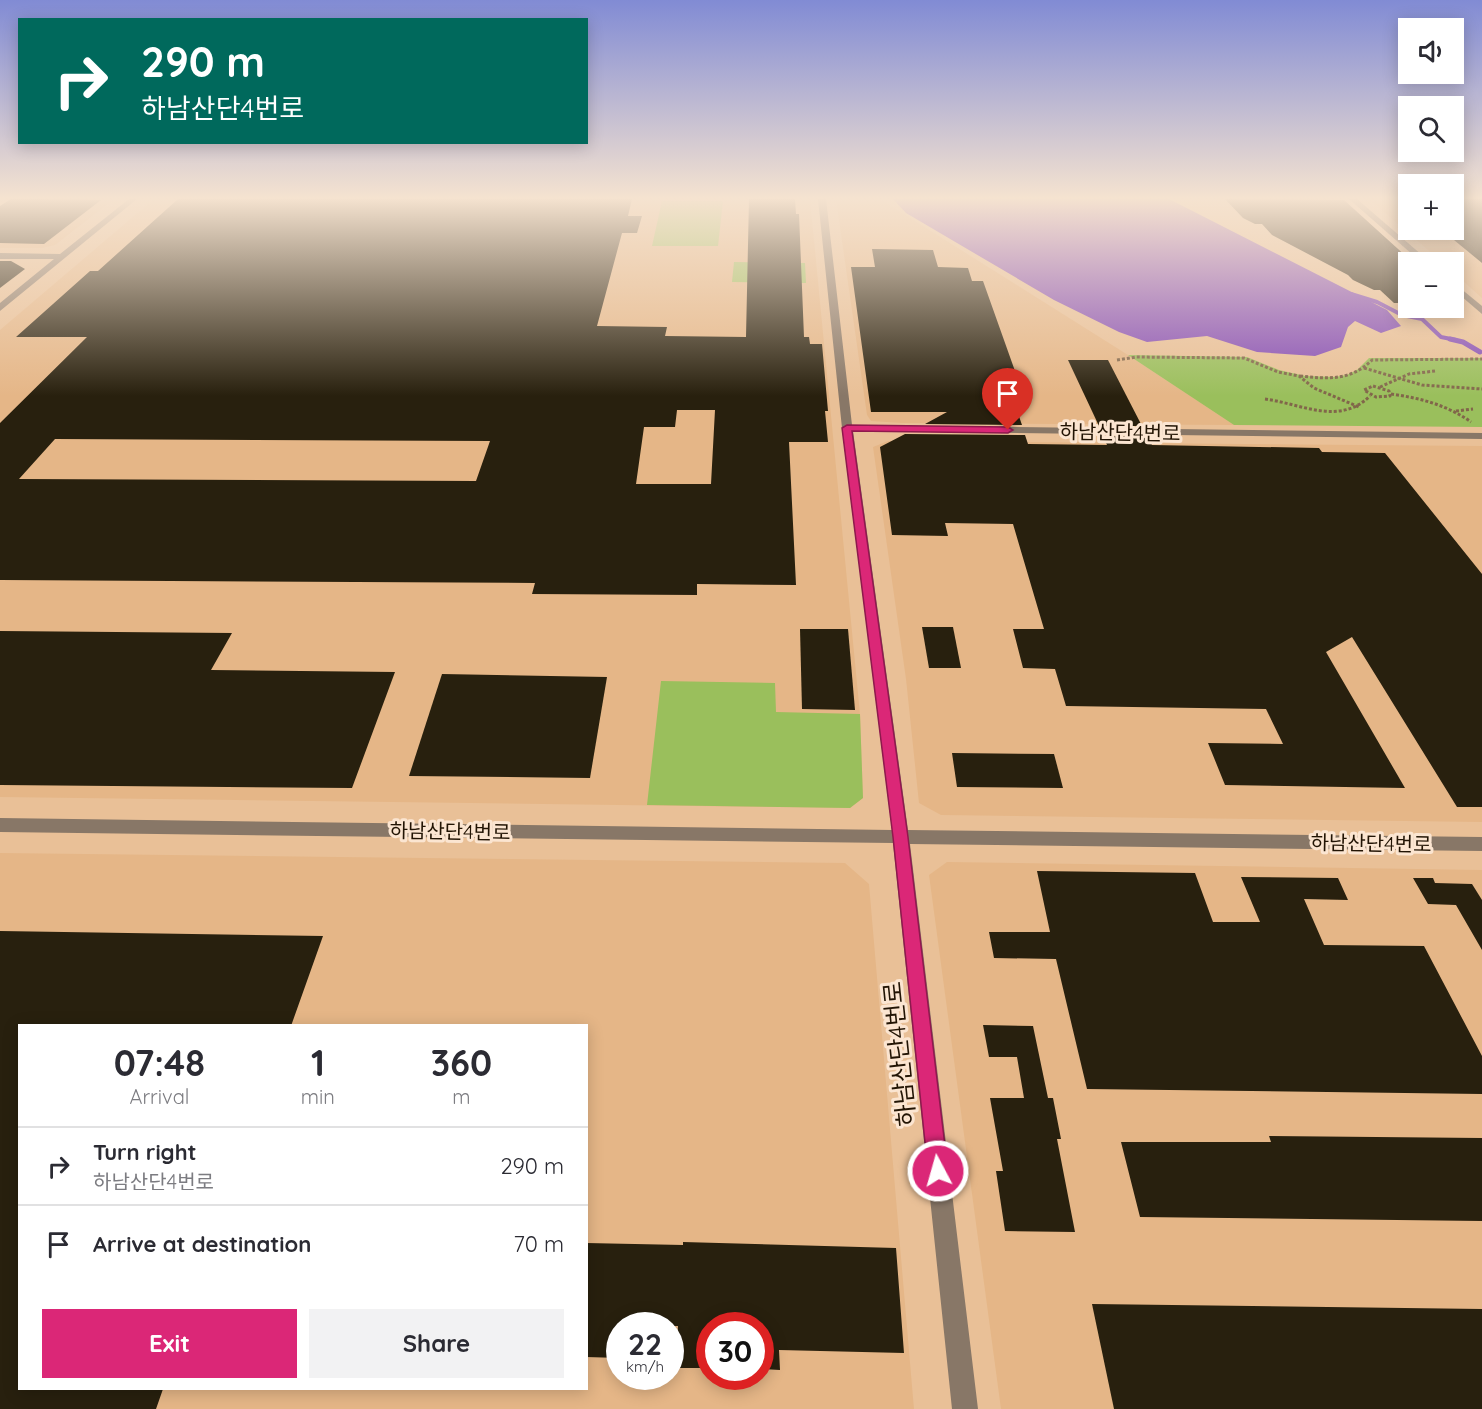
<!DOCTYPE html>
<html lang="en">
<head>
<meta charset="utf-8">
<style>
	body { margin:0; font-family:Quicksand,"Noto Sans KR",sans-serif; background:#f2f2f3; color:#2b2b33; height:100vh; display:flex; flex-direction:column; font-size:22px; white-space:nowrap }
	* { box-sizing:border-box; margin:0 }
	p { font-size:20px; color:#7c7c81 }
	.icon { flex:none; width:33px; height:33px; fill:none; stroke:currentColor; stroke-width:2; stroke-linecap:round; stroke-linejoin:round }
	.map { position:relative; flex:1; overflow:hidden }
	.side { position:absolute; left:18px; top:1024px; width:570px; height:366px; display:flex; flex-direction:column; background:#fff; border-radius:0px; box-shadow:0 3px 15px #0003 }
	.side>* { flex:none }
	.guide { position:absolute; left:18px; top:18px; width:570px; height:126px; border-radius:0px; box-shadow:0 3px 15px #0003; background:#00695c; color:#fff; overflow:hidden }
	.controls { position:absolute; left:1398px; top:18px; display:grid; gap:12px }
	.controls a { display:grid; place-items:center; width:66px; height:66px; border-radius:0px; background:#fff; box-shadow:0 3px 15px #0003; font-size:30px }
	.speed { position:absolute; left:606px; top:1312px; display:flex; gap:12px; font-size:30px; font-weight:700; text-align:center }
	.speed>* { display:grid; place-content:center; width:78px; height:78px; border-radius:50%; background:#fff; box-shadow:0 3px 15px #0003; line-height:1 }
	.speed small { font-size:15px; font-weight:400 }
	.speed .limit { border:9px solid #d22; background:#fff; color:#111 }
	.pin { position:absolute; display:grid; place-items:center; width:51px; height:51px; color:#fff; margin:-62px -26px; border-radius:50% 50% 50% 0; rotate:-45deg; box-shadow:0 0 6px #0007 }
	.pin .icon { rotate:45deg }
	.me { position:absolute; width:66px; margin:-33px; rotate:354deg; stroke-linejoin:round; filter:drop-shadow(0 0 4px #0008) }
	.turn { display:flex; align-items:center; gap:21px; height:126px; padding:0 24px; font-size:27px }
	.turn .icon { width:78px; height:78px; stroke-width:2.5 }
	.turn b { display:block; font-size:42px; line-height:51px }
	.eta { display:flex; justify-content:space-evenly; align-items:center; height:102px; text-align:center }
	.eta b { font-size:36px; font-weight:700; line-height:42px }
	.button { display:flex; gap:12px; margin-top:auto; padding:12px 24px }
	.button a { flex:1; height:69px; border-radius:0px; background:#db2777; color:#fff; font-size:24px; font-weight:700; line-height:69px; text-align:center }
	.button a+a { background:#f2f2f3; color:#2b2b33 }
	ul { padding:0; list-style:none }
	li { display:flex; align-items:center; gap:18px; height:78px; padding:0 24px; border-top:2px solid #e1e1e2 }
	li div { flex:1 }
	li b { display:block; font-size:22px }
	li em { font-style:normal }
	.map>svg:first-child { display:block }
	.built { fill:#e5b687; fill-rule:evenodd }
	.green { fill:#9abf5c }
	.water { fill:#864eb6 }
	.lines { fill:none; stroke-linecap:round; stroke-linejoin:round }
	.stream-far1 { stroke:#864eb6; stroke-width:4 }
	.stream { stroke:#864eb6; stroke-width:5 }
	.building { fill:#28200e; fill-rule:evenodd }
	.path { stroke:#81664a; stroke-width:3; stroke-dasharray:3 2; stroke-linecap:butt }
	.minor { fill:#887767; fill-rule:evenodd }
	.route { fill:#db2777; stroke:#8e194d; stroke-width:1.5 }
	.labels { text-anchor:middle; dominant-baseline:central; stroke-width:6; stroke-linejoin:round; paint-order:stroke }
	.street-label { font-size:20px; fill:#221404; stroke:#fbe5d1 }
	.near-street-label { font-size:24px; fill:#221404; stroke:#fbe5d1 }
</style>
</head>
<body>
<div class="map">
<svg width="1482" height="1409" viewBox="0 0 1482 1409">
	<rect width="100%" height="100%" fill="#e9c097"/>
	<g class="built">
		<polygon points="0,199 114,199 55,245 42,248 0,248"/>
		<polygon points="154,199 810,199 860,714 863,798 850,808 0,797 0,330"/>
		<polygon points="836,199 880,199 1128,355 1234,425 902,423 871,421 867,415"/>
		<polygon points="1369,199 1408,199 1408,230 1454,230 1454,199 1482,199 1482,298 1454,273 1454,262 1442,262"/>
		<polygon points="888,441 1482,446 1482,822 941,815 919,803 906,679 873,447"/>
		<path d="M0,853L845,863L869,884L914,1409H0ZM20,1026H586V1389H20ZM620,1326H670V1377H620ZM710,1326H760V1377H710Z"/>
		<polygon points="947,862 1482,870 1482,1409 1001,1409 929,875"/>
	</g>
	<g class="green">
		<polygon points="662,201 723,201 718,246 652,246"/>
		<polygon points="734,262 805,263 806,283 732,282"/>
		<polygon points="1128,355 1247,357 1279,370 1305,376 1335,377 1347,375 1357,370 1369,358 1482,358 1482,427 1234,425"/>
		<polygon points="661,681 775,683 776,712 860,714 863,798 850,808 647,805"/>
	</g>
	<polygon class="water" points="893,199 1169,199 1387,310 1401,326 1381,333 1355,321 1348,327 1341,347 1315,356 1257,352 1207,336 1147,342 1119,332 1054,300 906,213"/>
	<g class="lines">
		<polyline class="stream-far1" points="1351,294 1377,302 1402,315 1422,319 1441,337 1456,340"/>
		<polyline class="stream" points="1450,339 1463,342 1480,352"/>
	</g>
	<g class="building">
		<polygon points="11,199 41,199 101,200 44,244 0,243 0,206"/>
		<path d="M178,199H632L628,216H642L637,233H622L597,326L667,327L665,336L746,337L749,199H795L796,214H799L804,337H809L810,344H822L828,411H825L828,442H789L796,585L697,584V595L532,594L535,583L0,580V423L87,337H16L90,271H98ZM677,410H715L711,484H636L644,427H675ZM55,439L490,441L476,481L19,479Z"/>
		<polygon points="1225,199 1344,200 1408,258 1408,303 1394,303 1380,290 1374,290 1353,280 1348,275 1272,235 1262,224 1255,224 1243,218"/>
		<polygon points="1454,199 1482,199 1482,263 1454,240"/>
		<polygon points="872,249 933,250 938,267 968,268 972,281 983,281 1026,402 1014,402 1022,425 925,424 947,412 871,412 851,267 875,267"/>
		<polygon points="0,261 11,261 25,269 0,288"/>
		<polygon points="1068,360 1108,360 1142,426 1099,426"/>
		<polygon points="905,434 1025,435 1028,444 1107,445 1103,436 1148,437 1152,445 1319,448 1322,452 1385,453 1482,574 1482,807 1457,807 1352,637 1326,652 1405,788 1225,785 1208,743 1283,744 1266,709 1066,706 1055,669 1023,668 1013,629 1044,629 1013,524 945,523 948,536 892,535 880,447"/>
		<polygon points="922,627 953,627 961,668 929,668"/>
		<polygon points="800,629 848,629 855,710 802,709"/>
		<polygon points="0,631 232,633 211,670 395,672 352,788 0,785"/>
		<polygon points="442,674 607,677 590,778 409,776"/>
		<polygon points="952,753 1054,754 1063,788 957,787"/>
		<polygon points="1037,871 1195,873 1213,922 1260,922 1241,877 1338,878 1348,900 1304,899 1324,945 1424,946 1482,1056 1482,1094 1087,1089 1056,959 994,958 989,932 1050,932"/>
		<polygon points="1413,878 1433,878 1435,883 1472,884 1482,900 1482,950 1456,905 1428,904"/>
		<polygon points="0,931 323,936 291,1026 20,1026 20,1389 163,1389 156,1409 0,1409"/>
		<polygon points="983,1025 1033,1026 1048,1098 1053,1098 1061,1139 1057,1139 1075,1232 1005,1231 996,1171 1003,1171 990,1098 1024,1098 1017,1057 989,1057"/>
		<polygon points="1269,1136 1482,1138 1482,1221 1140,1217 1121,1142 1271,1142"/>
		<polygon points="683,1242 896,1248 904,1353 779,1350 780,1370 760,1369 760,1326 710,1326 710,1368 676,1368 678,1326 620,1326 620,1358 586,1357 586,1243 683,1245"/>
		<polygon points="1092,1304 1482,1309 1482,1409 1114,1409"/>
	</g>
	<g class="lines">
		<g class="path">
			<polyline points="1117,360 1136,357 1244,358 1278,372 1299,376 1314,388 1359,407"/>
			<polyline points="1364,368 1422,385 1482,389"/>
			<path d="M1300,376C1327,379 1351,381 1372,360L1482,359"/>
			<polygon points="1373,386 1389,391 1390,396 1376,397 1364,390"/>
			<polyline points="1380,387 1409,374 1435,371"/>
			<path d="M1391,394C1420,398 1447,405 1471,422"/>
			<path d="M1265,399C1302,404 1339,426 1370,396"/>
			<polyline points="1456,411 1473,409"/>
		</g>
		<g class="minor">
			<polygon points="129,199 137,199 0,311 0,303 54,259 0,259 0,253 60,254"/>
			<polygon points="818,199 826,199 852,425 1482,433 1482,439 853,431 908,830 1482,837 1482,851 910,844 978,1409 952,1409 893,843 0,832 0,818 892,830 842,428"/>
			<polygon points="1349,199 1357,199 1430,262 1421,262"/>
			<polygon points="1454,283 1482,306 1482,314 1454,290"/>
		</g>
	</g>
	<linearGradient id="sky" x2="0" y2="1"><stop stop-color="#818bd4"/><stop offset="0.5" stop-color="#f5e3d0"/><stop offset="1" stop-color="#f5e3d0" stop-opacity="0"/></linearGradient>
	<rect width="1482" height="396" fill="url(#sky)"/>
	<polygon class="route" points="847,425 1008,427 1013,430 1008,433 852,431 908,837 948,1171 945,1178 938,1181 931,1178 928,1171 893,837 842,428"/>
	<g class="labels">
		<g class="street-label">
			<text transform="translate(1120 432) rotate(1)">하남산단4번로</text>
			<text transform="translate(450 831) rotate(1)">하남산단4번로</text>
			<text transform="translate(1371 843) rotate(1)">하남산단4번로</text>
		</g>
		<g class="near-street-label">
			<text transform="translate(899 1054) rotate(-96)">하남산단4번로</text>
		</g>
	</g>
</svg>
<div class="controls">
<a><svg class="icon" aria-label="sound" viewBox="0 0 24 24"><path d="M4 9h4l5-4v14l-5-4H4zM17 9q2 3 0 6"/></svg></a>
<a><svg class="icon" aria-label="search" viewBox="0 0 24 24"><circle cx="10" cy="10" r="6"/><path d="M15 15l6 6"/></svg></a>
<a>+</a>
<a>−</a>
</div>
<div class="speed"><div>22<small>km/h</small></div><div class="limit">30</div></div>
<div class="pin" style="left:1008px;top:430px;background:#d93025"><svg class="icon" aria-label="arrive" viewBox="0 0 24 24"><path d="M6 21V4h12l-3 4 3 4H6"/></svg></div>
<svg class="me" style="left:938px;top:1171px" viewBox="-20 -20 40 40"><circle r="17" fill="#db2777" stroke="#fff" stroke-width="3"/><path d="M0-11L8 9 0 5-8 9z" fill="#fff"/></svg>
<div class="guide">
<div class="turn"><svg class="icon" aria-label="right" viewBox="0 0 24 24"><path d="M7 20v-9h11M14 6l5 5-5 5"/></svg><div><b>290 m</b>하남산단4번로</div></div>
</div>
<section class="side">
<div class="eta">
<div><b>07:48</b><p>Arrival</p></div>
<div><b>1</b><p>min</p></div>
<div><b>360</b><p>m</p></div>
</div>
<ul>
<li><svg class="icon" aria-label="right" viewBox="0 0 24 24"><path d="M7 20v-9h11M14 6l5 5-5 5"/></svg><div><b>Turn right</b><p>하남산단4번로</p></div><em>290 m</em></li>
<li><svg class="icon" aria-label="arrive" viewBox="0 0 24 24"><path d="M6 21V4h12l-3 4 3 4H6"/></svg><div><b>Arrive at destination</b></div><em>70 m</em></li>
</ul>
<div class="button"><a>Exit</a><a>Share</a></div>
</section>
</div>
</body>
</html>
